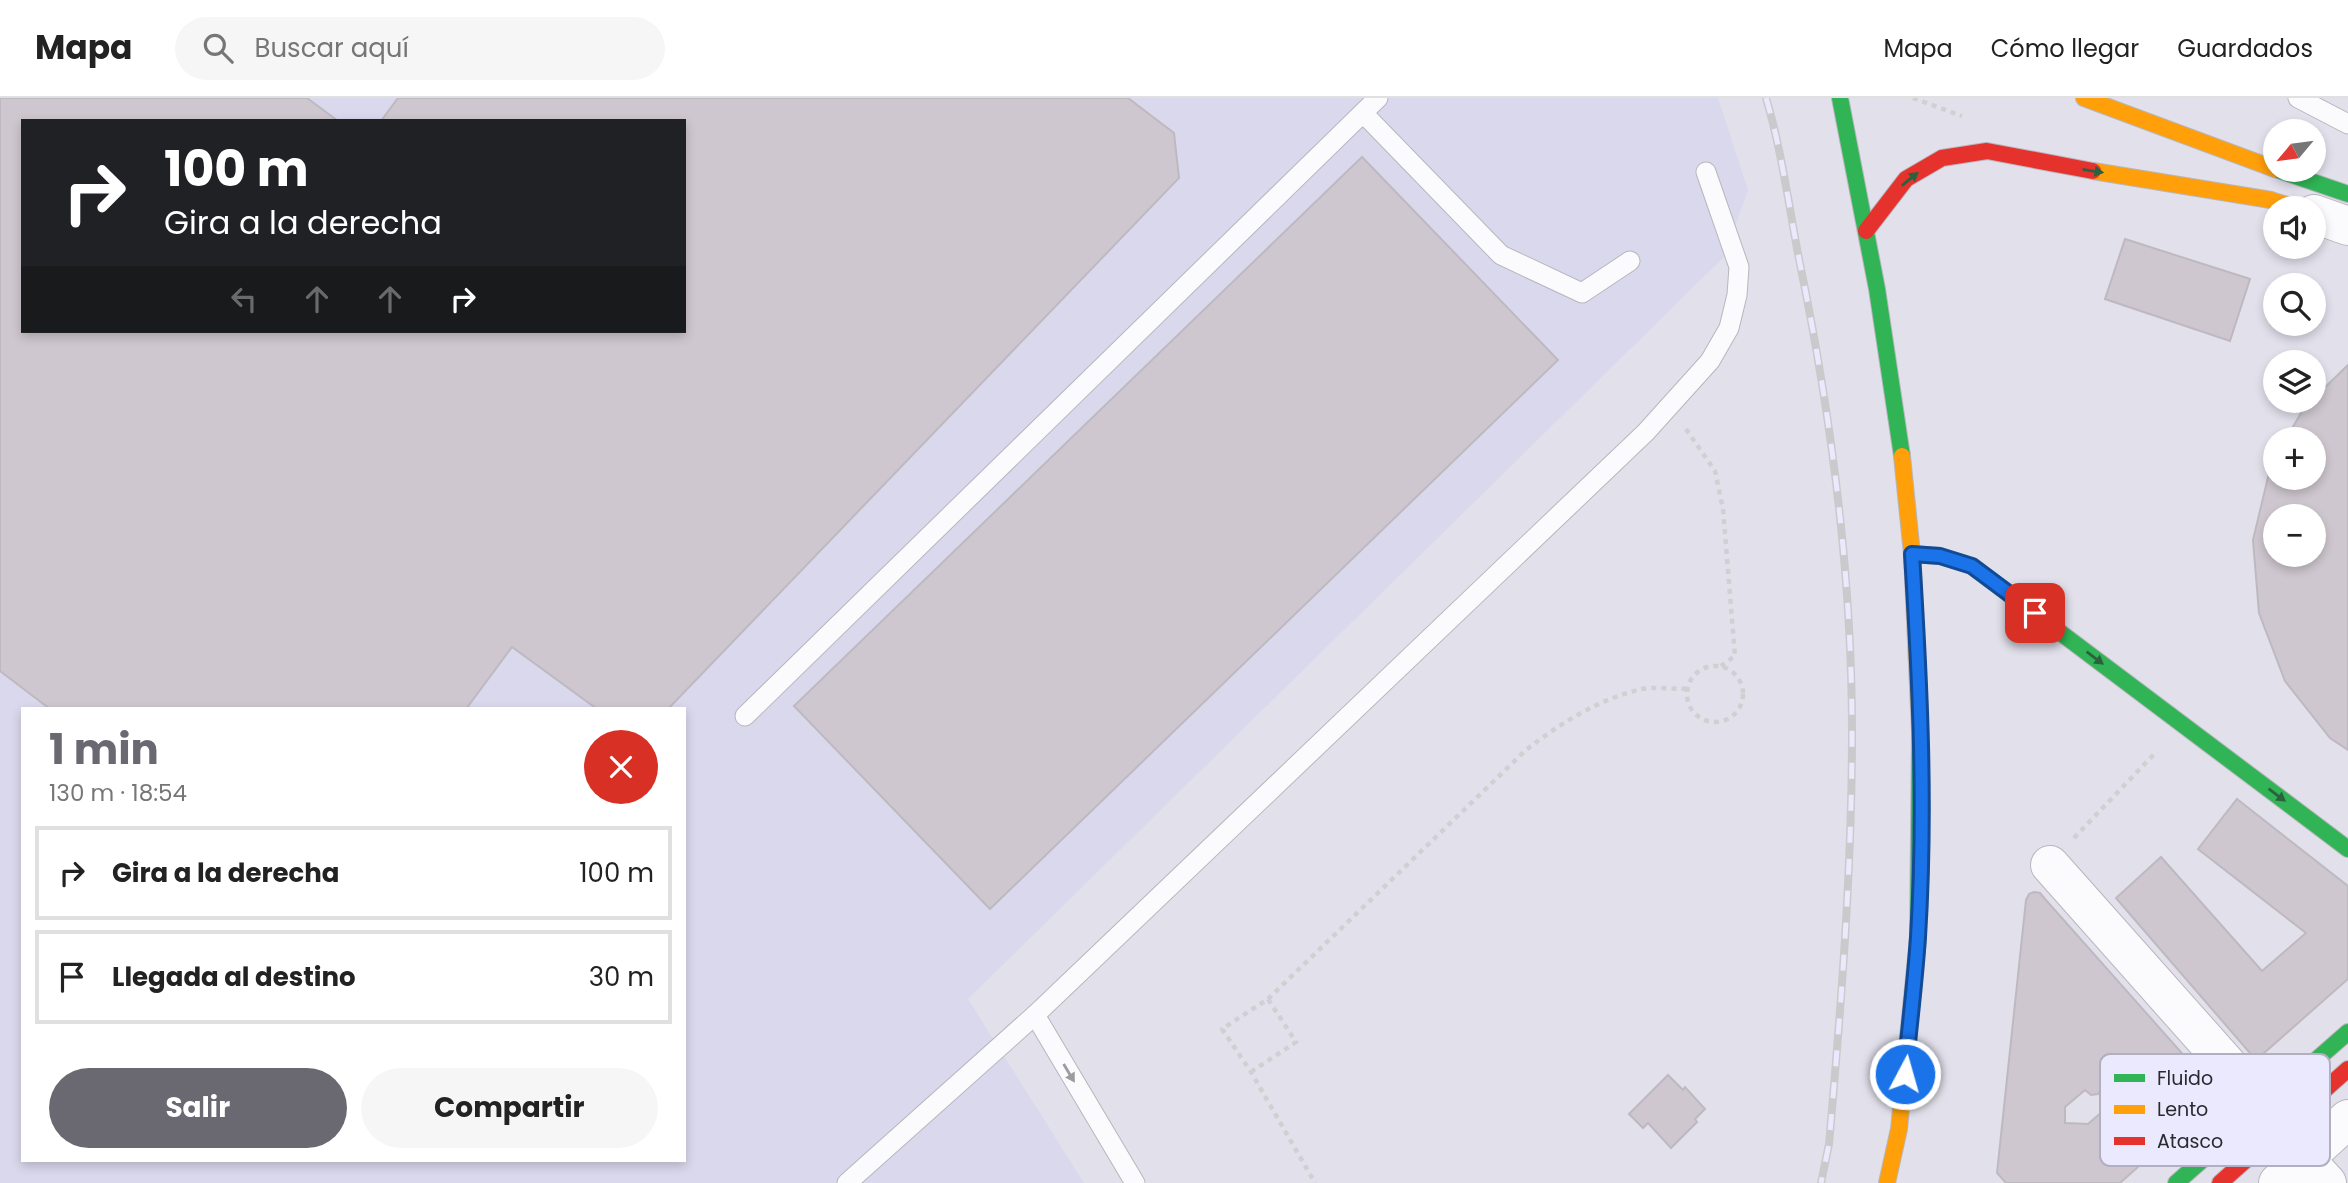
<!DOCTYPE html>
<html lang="es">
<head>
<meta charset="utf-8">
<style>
	body { margin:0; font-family:Poppins,sans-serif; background:#f6f6f6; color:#222; height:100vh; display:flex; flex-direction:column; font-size:26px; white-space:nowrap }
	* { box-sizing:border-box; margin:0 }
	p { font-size:23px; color:#767676 }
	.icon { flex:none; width:38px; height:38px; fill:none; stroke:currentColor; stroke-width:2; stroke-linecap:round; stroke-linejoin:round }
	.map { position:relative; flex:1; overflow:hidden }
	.panel { position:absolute; left:21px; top:609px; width:665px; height:455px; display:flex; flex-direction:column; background:#fff; border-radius:0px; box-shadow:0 4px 10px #0003 }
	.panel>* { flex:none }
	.banner { position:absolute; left:21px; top:21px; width:665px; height:214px; border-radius:0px; box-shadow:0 4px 10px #0003; background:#202124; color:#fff; overflow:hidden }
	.needle { width:46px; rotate:241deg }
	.buttons { position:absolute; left:2263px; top:21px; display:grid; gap:14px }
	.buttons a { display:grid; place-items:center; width:63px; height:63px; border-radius:50%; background:#fff; box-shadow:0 4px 10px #0003; font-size:35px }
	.pin { position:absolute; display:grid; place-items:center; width:60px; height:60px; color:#fff; margin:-30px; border-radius:14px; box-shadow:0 4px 10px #0006 }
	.me { position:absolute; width:77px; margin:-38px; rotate:6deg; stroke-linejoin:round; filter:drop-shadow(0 0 5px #0008) }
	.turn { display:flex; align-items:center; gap:24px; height:147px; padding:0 28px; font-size:32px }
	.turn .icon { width:91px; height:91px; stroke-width:2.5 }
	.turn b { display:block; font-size:49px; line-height:60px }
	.lanes { display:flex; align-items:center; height:66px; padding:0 28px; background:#0003; justify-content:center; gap:35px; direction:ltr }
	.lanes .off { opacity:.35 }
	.round { display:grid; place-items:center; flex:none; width:74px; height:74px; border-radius:37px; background:#f6f6f6 }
	.overview { display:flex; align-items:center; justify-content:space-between; height:119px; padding:0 28px }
	h1 { font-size:42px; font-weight:700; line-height:52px; color:#6a6971 }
	.primary-button { display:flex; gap:14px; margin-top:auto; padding:14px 28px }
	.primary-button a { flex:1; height:80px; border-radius:42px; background:#6a6971; color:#fff; font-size:28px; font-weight:700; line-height:80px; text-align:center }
	.primary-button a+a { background:#f6f6f6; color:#222 }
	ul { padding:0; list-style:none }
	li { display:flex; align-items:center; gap:21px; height:94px; margin:0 14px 10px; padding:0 14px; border:4px solid #e0e0e0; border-radius:0px }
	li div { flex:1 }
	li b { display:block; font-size:26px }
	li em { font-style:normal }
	header { display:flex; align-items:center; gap:42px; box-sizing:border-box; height:98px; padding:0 35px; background:#fff; border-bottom:2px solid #e0e0e0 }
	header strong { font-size:33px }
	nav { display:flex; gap:38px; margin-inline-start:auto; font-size:24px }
	.search { width:490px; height:63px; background:#f6f6f6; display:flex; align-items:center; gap:18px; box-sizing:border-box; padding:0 24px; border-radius:38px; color:#767676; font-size:26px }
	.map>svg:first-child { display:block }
	.built { fill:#dad8ec; fill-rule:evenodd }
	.building { fill:#cfc7cf; stroke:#beb9c0; stroke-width:2; fill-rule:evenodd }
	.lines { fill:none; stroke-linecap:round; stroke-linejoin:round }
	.lane-casing { stroke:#b8b6be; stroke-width:21 }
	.street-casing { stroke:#b8b6be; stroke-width:40 }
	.fast-casing { stroke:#b8b6be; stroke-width:18 }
	.slow-casing { stroke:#b8b6be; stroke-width:18 }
	.jam-casing { stroke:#b8b6be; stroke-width:18 }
	.path { stroke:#d0d0d2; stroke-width:4.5; stroke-dasharray:5 5; stroke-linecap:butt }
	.lane { stroke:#fbfafc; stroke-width:19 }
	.street { stroke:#fbfafc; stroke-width:38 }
	.fast { stroke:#30b455; stroke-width:16 }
	.slow { stroke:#ff9f0a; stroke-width:16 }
	.jam { stroke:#e5322d; stroke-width:16 }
	.rail-casing { stroke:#cacacc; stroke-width:8 }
	.rail { stroke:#ebe9fd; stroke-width:5; stroke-dasharray:16; stroke-linecap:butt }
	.oneway { fill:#2c613f }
	.oneway2 { fill:#9c9ca0 }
	.route-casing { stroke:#114b97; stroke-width:18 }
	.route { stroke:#1a73e8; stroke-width:12 }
	.key { fill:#ebe9fd; stroke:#b1afc0; stroke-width:2 }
	.key-label { font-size:19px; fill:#292930 }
</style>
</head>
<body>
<header>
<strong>Mapa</strong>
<div class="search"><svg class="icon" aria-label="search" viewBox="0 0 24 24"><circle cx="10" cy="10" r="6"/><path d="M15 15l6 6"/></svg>Buscar aquí</div>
<nav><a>Mapa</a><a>Cómo llegar</a><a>Guardados</a></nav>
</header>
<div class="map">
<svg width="2348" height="1085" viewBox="0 0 2348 1085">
	<rect width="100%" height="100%" fill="#e2e0eb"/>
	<path class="built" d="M0,0H1718L1748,92L1724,159L968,901L1084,1085H0ZM23,23H684V233H23ZM23,611H684V1062H23Z"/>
	<g class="building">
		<polygon points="0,0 307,0 338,23 23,23 23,233 684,233 684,23 381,23 398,0 1128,0 1174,35 1179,80 668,611 597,611 512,549 466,611 50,611 0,573"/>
		<polygon points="1362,59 1558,262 990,811 794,608"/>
		<polygon points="2125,141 2250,181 2230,243 2105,201"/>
		<path d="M2348,267V652L2330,640L2285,583L2259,515L2253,442L2270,371L2275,361V380H2314V341H2286L2305,308L2314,303V300ZM2275,418H2314V457H2275Z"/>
		<polygon points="2237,701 2348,788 2348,881 2256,962 2116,800 2161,759 2262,873 2306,835 2198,751"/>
		<path d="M2034,794L2040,795L2045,801L2219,997L2120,1085H2006L1997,1075L2026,802L2029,796ZM2110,972L2128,991L2088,1026L2065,1025V1009L2085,992L2091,997L2098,996L2102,990L2100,980Z"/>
		<polygon points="1668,977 1683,992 1685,989 1705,1011 1695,1021 1697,1024 1671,1050 1648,1025 1643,1030 1629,1016"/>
	</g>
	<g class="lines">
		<g class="lane-casing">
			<g id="lane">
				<polyline points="2298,0 2348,26"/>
				<polyline points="1363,15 1501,157 1582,195 1630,163"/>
				<polyline points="745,618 1378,0"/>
				<polyline points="1035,917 1135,1085"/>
				<polyline points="847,1085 1035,917 1646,334 1710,263 1729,230 1737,197 1739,169 1706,74"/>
			</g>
		</g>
		<g class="street-casing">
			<g id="street">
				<polyline points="2314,116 2348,128"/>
				<polyline points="2050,767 2265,1009"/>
				<polyline points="2305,1061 2327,1085"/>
				<polyline points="2278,1085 2348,1021"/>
			</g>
		</g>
		<g class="fast-casing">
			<g id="fast">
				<polyline points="1840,0 1877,191 1902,358"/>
				<polyline points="2278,72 2348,96"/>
				<polyline points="1912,456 1940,458 1972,468 2348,751"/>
				<polyline points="1903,990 1918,840 1920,633"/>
				<polyline points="2176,1085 2348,934"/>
			</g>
		</g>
		<g class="slow-casing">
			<g id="slow">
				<polyline points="2084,0 2275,71"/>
				<polyline points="2093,73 2271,102 2296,110"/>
				<polyline points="1902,358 1912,456 1920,633"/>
				<polyline points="1887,1085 1899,1031 1903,990"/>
			</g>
		</g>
		<g class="jam-casing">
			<g id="jam">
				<polyline points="1866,133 1906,81 1942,60 1987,53 2093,73"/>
				<polyline points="2220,1085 2348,971"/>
			</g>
		</g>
		<g class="path">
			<polyline points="1913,0 1962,18"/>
			<polyline points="1686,331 1715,373 1723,411 1735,558 1721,568"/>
			<circle cx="1715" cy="596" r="28"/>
			<polyline points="2074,740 2157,653"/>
			<path d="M1268,901L1526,652C1558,627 1597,602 1638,592C1653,588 1672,591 1688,591"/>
			<polyline points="1251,974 1296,944 1268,901 1222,931 1251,974 1315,1085"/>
		</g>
		<use href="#lane" class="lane"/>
		<use href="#street" class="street"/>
		<use href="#fast" class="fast"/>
		<use href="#slow" class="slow"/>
		<use href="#jam" class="jam"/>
		<g class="rail-casing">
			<path id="rail" d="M1766,0C1781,49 1789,109 1799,161C1831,316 1852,476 1852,634C1852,772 1841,909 1829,1046L1821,1085"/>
		</g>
		<use href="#rail" class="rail"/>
	</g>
	<defs><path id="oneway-solid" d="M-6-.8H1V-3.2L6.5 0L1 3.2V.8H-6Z" transform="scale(1.75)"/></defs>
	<g class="oneway">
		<use href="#oneway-solid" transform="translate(2093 73) rotate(9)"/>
		<use href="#oneway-solid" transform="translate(1910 81) rotate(-39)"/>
		<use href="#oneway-solid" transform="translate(2095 560) rotate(37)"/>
		<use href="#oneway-solid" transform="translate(2277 697) rotate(37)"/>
	</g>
	<use class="oneway2" href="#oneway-solid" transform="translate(1069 975) rotate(59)"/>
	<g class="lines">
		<g class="route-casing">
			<path id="route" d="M1905,976C1909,931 1915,885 1918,839C1926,711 1920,584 1912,456L1940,458L1972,468L2035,515"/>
		</g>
		<use href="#route" class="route"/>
	</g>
	<rect x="2100" y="956" width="230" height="112" rx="10" class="key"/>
	<rect x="2114" y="976" width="31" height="8" fill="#30b455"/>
	<rect x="2114" y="1007" width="31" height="9" fill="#ff9f0a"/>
	<rect x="2114" y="1039" width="31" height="8" fill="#e5322d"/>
	<g class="key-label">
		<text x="2157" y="987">Fluido</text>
		<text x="2157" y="1018">Lento</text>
		<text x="2157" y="1050">Atasco</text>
	</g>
</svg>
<div class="buttons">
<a><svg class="needle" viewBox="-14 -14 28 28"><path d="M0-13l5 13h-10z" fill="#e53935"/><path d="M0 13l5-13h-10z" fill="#767676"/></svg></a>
<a><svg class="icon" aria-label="sound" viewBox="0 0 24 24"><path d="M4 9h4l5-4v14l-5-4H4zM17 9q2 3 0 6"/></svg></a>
<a><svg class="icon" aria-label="search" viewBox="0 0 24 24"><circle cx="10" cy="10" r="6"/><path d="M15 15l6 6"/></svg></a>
<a><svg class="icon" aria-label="layers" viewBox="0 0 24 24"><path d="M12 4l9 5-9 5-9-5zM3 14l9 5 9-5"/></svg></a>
<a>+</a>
<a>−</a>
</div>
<div class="pin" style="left:2035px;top:515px;background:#d93025"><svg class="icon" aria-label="arrive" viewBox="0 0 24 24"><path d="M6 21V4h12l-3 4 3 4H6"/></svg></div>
<svg class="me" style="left:1905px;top:976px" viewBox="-20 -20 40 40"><circle r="17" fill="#1a73e8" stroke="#fff" stroke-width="3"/><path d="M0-11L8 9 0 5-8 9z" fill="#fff"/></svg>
<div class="banner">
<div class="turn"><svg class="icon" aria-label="right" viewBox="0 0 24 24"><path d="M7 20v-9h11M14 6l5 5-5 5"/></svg><div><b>100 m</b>Gira a la derecha</div></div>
<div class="lanes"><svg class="icon off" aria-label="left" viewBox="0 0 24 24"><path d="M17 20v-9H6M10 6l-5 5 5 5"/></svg><svg class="icon off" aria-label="ahead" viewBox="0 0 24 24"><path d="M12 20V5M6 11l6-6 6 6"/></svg><svg class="icon off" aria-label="ahead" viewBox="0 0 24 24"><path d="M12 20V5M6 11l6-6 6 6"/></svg><svg class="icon" aria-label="right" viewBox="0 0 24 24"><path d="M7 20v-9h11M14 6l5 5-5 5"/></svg></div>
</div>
<section class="panel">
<div class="overview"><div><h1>1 min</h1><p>130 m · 18:54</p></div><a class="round" style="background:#d93025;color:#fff"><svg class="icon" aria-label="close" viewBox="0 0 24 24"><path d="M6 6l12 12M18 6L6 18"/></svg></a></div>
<ul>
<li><svg class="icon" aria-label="right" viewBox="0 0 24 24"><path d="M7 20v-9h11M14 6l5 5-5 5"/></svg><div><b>Gira a la derecha</b></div><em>100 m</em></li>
<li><svg class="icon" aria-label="arrive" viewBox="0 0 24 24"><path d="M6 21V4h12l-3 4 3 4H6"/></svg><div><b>Llegada al destino</b></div><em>30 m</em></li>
</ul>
<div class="primary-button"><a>Salir</a><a>Compartir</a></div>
</section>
</div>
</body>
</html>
